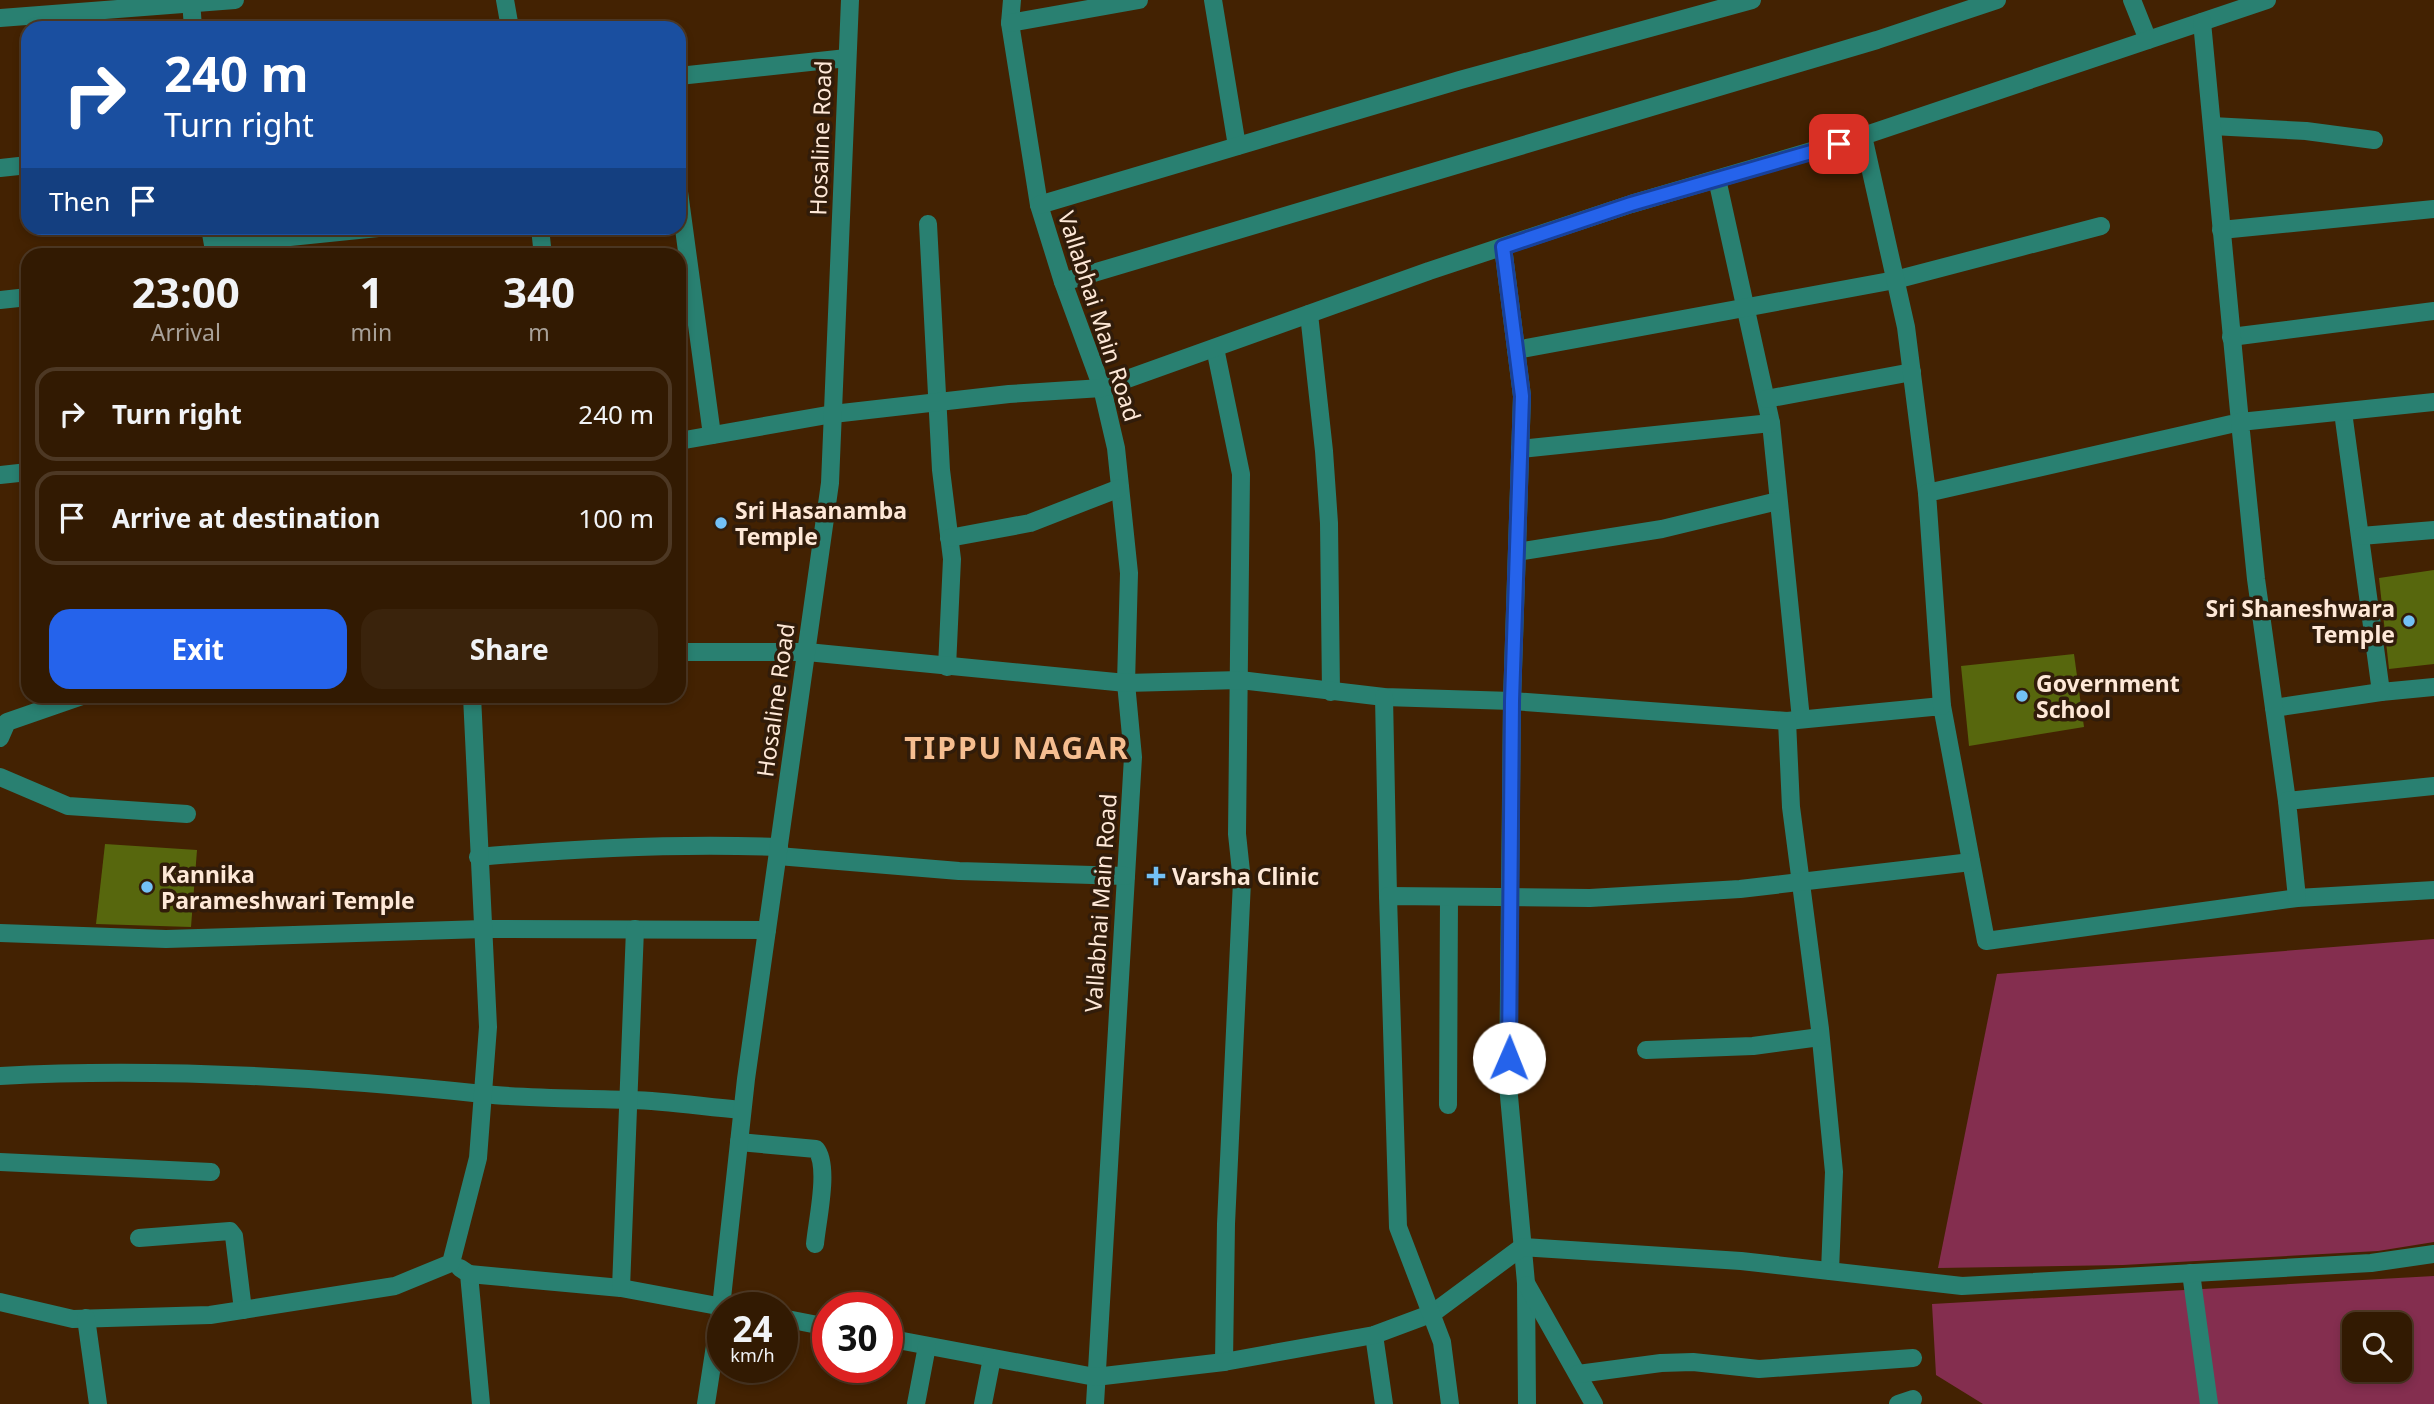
<!DOCTYPE html>
<html lang="en">
<head>
<meta charset="utf-8">
<style>
	body { margin:0; font-family:"Noto Sans",sans-serif; background:#3a230c; color:#f1f3f6; height:100vh; display:flex; flex-direction:column; font-size:26px; white-space:nowrap }
	* { box-sizing:border-box; margin:0 }
	p { font-size:23px; color:#a8a199 }
	.icon { flex:none; width:38px; height:38px; fill:none; stroke:currentColor; stroke-width:2; stroke-linecap:round; stroke-linejoin:round }
	.map { position:relative; flex:1; overflow:hidden }
	.details { position:absolute; left:21px; top:248px; width:665px; height:455px; display:flex; flex-direction:column; background:#321a02; border-radius:21px; box-shadow:0 4px 10px #0003,0 0 0 2px #4d3824 }
	.details>* { flex:none }
	.guide { position:absolute; left:21px; top:21px; width:665px; height:214px; border-radius:21px; box-shadow:0 4px 10px #0003,0 0 0 2px #4d3824; background:#1a4fa0; color:#fff; overflow:hidden }
	.fabs { position:absolute; left:2342px; top:1312px; display:grid; gap:14px }
	.fabs a { display:grid; place-items:center; width:70px; height:70px; border-radius:14px; background:#321a02; box-shadow:0 4px 10px #0003,0 0 0 2px #4d3824; font-size:35px }
	.speed { position:absolute; left:707px; top:1292px; display:flex; gap:14px; font-size:35px; font-weight:700; text-align:center }
	.speed>* { display:grid; place-content:center; width:91px; height:91px; border-radius:50%; background:#321a02; box-shadow:0 4px 10px #0003,0 0 0 2px #4d3824; line-height:1 }
	.speed small { font-size:18px; font-weight:400 }
	.speed .limit { border:10px solid #d22; background:#fff; color:#111 }
	.pin { position:absolute; display:grid; place-items:center; width:60px; height:60px; color:#fff; margin:-30px; border-radius:14px; box-shadow:0 4px 10px #0006 }
	.me { position:absolute; width:77px; margin:-38px; rotate:1deg; stroke-linejoin:round; filter:drop-shadow(0 0 5px #0008) }
	.turn { display:flex; align-items:center; gap:24px; height:147px; padding:0 28px; font-size:32px }
	.turn .icon { width:91px; height:91px; stroke-width:2.5 }
	.turn b { display:block; font-size:49px; line-height:60px }
	.then { display:flex; align-items:center; height:66px; padding:0 28px; background:#0003; gap:14px; font-size:26px }
	.eta { display:flex; justify-content:space-evenly; align-items:center; height:119px; text-align:center }
	.eta b { font-size:42px; font-weight:700; line-height:49px }
	.primary-button { display:flex; gap:14px; margin-top:auto; padding:14px 28px }
	.primary-button a { flex:1; height:80px; border-radius:21px; background:#2563eb; color:#fff; font-size:28px; font-weight:700; line-height:80px; text-align:center }
	.primary-button a+a { background:#3a230c; color:#f1f3f6 }
	ul { padding:0; list-style:none }
	li { display:flex; align-items:center; gap:21px; height:94px; margin:0 14px 10px; padding:0 14px; border:4px solid #4d3824; border-radius:21px }
	li div { flex:1 }
	li b { display:block; font-size:26px }
	li em { font-style:normal }
	.map>svg:first-child { display:block }
	.green { fill:#842e4f; fill-rule:evenodd }
	.building { fill:#57670d }
	.lines { fill:none; stroke-linecap:round; stroke-linejoin:round }
	.minor { stroke:#298071; stroke-width:18 }
	.route-casing { stroke:#184099; stroke-width:18 }
	.route { stroke:#2563eb; stroke-width:12 }
	.poi-dot { fill:#73c1f6; stroke:#311c0a; stroke-width:2.5 }
	.labels { text-anchor:middle; dominant-baseline:central; stroke-width:7; stroke-linejoin:round; paint-order:stroke }
	.street-label { font-size:23px; fill:#fee8d7; stroke:#311c0a }
	.poi-label { font-size:23px; font-weight:bold; fill:#fee8d7; stroke:#311c0a; text-anchor:start }
	.district-label { font-size:30px; font-weight:bold; letter-spacing:2px; fill:#f6be90; stroke:#311c0a }
</style>
</head>
<body>
<div class="map">
<svg width="2434" height="1404" viewBox="0 0 2434 1404">
	<rect width="100%" height="100%" fill="#432202"/>
	<g class="green">
		<polygon points="2434,939 2434,1242 2378,1251 2123,1265 1938,1268 1997,974"/>
		<path d="M2434,1276V1404H1983L1936,1375L1932,1304ZM2354,1325H2399V1370H2354Z"/>
	</g>
	<g class="building">
		<polygon points="2434,570 2434,664 2389,669 2379,578"/>
		<polygon points="2074,654 2084,727 1969,746 1961,666"/>
		<polygon points="105,844 197,850 191,927 96,924"/>
	</g>
	<g class="lines">
		<g class="minor">
			<polyline points="191,0 193,28"/>
			<polyline points="505,0 510,28"/>
			<polyline points="1012,0 1010,23 1039,205 1063,282 1102,388 1116,448 1129,573 1126,683 1133,757 1095,1404"/>
			<polyline points="1213,0 1237,146"/>
			<polyline points="2132,0 2148,40"/>
			<polyline points="0,18 235,0"/>
			<polyline points="1010,23 1139,0"/>
			<polyline points="679,76 847,58"/>
			<polyline points="2212,126 2306,131 2374,140"/>
			<polyline points="1863,136 2267,0"/>
			<polyline points="0,168 28,165"/>
			<polyline points="1717,179 1771,423 1801,719"/>
			<polyline points="679,192 712,435"/>
			<polyline points="1039,205 1460,80 1752,0"/>
			<polyline points="928,224 941,470 952,559 947,667"/>
			<polyline points="210,228 215,256"/>
			<polyline points="540,228 543,256"/>
			<polyline points="2221,230 2434,209"/>
			<polyline points="213,245 378,228"/>
			<polyline points="1503,247 1522,396 1512,701 1508,1085 1526,1283 1527,1404"/>
			<polyline points="1063,282 1877,40 1997,0"/>
			<polyline points="0,300 28,297"/>
			<polyline points="1309,314 1324,451 1329,523 1331,692"/>
			<polyline points="2231,337 2434,311"/>
			<polyline points="1215,348 1241,474 1237,834 1242,881 1226,1224 1224,1362"/>
			<polyline points="1516,350 1895,280 2101,226"/>
			<polyline points="1766,399 1912,372"/>
			<polyline points="2343,412 2381,692 2434,687"/>
			<polyline points="679,441 833,414 1009,394 1102,388 1429,271 1631,204 1863,136 1906,327 1927,493"/>
			<polyline points="1520,449 1771,423"/>
			<polyline points="0,475 28,472"/>
			<polyline points="2361,536 2434,530"/>
			<polyline points="949,538 1030,523 1120,488"/>
			<polyline points="1517,552 1662,529 1778,501"/>
			<polyline points="679,652 807,652 1126,683 1240,680 1384,697 1512,701 1787,721 1942,706 1986,941 2297,898 2434,890"/>
			<polyline points="1384,697 1388,896"/>
			<polyline points="1942,706 1927,493 2240,422 2202,22"/>
			<polyline points="2274,708 2381,692"/>
			<polyline points="1787,721 1791,807 1820,1029 1834,1172 1830,1271"/>
			<polyline points="0,738 7,722 82,696"/>
			<polyline points="0,777 68,806 187,814"/>
			<polyline points="2287,801 2256,579 2240,422 2434,402"/>
			<polyline points="778,856 959,871 1126,876"/>
			<path d="M478,857C579,848 678,843 779,847"/>
			<polyline points="2297,898 2287,801 2434,786"/>
			<polyline points="0,933 166,939 483,929 767,930"/>
			<polyline points="1646,1050 1753,1046 1820,1037"/>
			<path d="M0,1076C160,1067 323,1077 483,1094C532,1099 581,1098 631,1100C668,1101 705,1107 742,1110"/>
			<polyline points="1448,1105 1449,897"/>
			<path d="M739,1142L816,1149C830,1166 817,1221 815,1244"/>
			<polyline points="0,1162 211,1172"/>
			<polyline points="139,1238 230,1231 234,1236 243,1310"/>
			<polyline points="460,1268 469,1274 481,1404"/>
			<polyline points="2191,1273 2209,1404"/>
			<polyline points="469,1274 621,1288 723,1307"/>
			<polyline points="1527,1285 1594,1404"/>
			<polyline points="621,1288 635,929"/>
			<polyline points="0,1302 73,1319 210,1315 395,1286 451,1263 478,1158 488,1027 472,696"/>
			<polyline points="86,1318 98,1404"/>
			<polyline points="782,1318 828,1327"/>
			<polyline points="1374,1335 1384,1404"/>
			<polyline points="887,1338 1095,1377 1224,1362 1374,1335 1433,1313 1522,1247 1741,1261 1962,1286 2371,1263 2434,1254"/>
			<polyline points="1578,1374 1661,1363 1693,1362 1759,1369 1913,1358"/>
			<polyline points="706,1404 721,1307 746,1079 830,483 850,0"/>
			<polyline points="916,1404 927,1346"/>
			<polyline points="983,1404 992,1358"/>
			<polyline points="1450,1404 1442,1342 1398,1227 1388,896 1590,898 1740,889 1971,862"/>
			<polyline points="1898,1404 1913,1399"/>
		</g>
	</g>
	<g class="lines">
		<g class="route-casing">
			<polyline id="route" points="1509,1058 1512,701 1522,396 1503,247 1631,204 1839,144"/>
		</g>
		<use href="#route" class="route"/>
	</g>
	<g class="poi-dot">
		<circle cx="721" cy="523" r="7"/>
		<circle cx="2409" cy="621" r="7"/>
		<circle cx="2022" cy="696" r="7"/>
		<path d="M1152.5 865.5h7v7h7v7h-7v7h-7v-7h-7v-7h7z"/>
		<circle cx="147" cy="887" r="7"/>
	</g>
	<g class="labels">
		<g class="street-label">
			<text transform="translate(820 138) rotate(-88)">Hosaline Road</text>
			<text transform="translate(1100 316) rotate(72)">Vallabhai Main Road</text>
			<text transform="translate(775 700) rotate(-82)">Hosaline Road</text>
			<text transform="translate(1100 903) rotate(-86)">Vallabhai Main Road</text>
		</g>
		<g class="poi-label">
			<text x="735" y="510">Sri Hasanamba<tspan x="735" dy="26">Temple</tspan></text>
			<text x="2395" y="608" text-anchor="end">Sri Shaneshwara<tspan x="2395" dy="26">Temple</tspan></text>
			<text x="2036" y="683">Government<tspan x="2036" dy="26">School</tspan></text>
			<text x="161" y="874">Kannika<tspan x="161" dy="26">Parameshwari Temple</tspan></text>
			<text x="1172" y="876">Varsha Clinic</text>
		</g>
		<g class="district-label">
			<text x="1017" y="747">TIPPU NAGAR</text>
		</g>
	</g>
</svg>
<div class="fabs">
<a><svg class="icon" aria-label="search" viewBox="0 0 24 24"><circle cx="10" cy="10" r="6"/><path d="M15 15l6 6"/></svg></a>
</div>
<div class="speed"><div>24<small>km/h</small></div><div class="limit">30</div></div>
<div class="pin" style="left:1839px;top:144px;background:#d93025"><svg class="icon" aria-label="arrive" viewBox="0 0 24 24"><path d="M6 21V4h12l-3 4 3 4H6"/></svg></div>
<svg class="me" style="left:1509px;top:1058px" viewBox="-20 -20 40 40"><circle r="19" fill="#fff"/><path d="M0-13L10 11 0 6-10 11z" fill="#2563eb"/></svg>
<div class="guide">
<div class="turn"><svg class="icon" aria-label="right" viewBox="0 0 24 24"><path d="M7 20v-9h11M14 6l5 5-5 5"/></svg><div><b>240 m</b>Turn right</div></div>
<div class="then">Then<svg class="icon" aria-label="arrive" viewBox="0 0 24 24"><path d="M6 21V4h12l-3 4 3 4H6"/></svg></div>
</div>
<section class="details">
<div class="eta">
<div><b>23:00</b><p>Arrival</p></div>
<div><b>1</b><p>min</p></div>
<div><b>340</b><p>m</p></div>
</div>
<ul>
<li><svg class="icon" aria-label="right" viewBox="0 0 24 24"><path d="M7 20v-9h11M14 6l5 5-5 5"/></svg><div><b>Turn right</b></div><em>240 m</em></li>
<li><svg class="icon" aria-label="arrive" viewBox="0 0 24 24"><path d="M6 21V4h12l-3 4 3 4H6"/></svg><div><b>Arrive at destination</b></div><em>100 m</em></li>
</ul>
<div class="primary-button"><a>Exit</a><a>Share</a></div>
</section>
</div>
</body>
</html>
